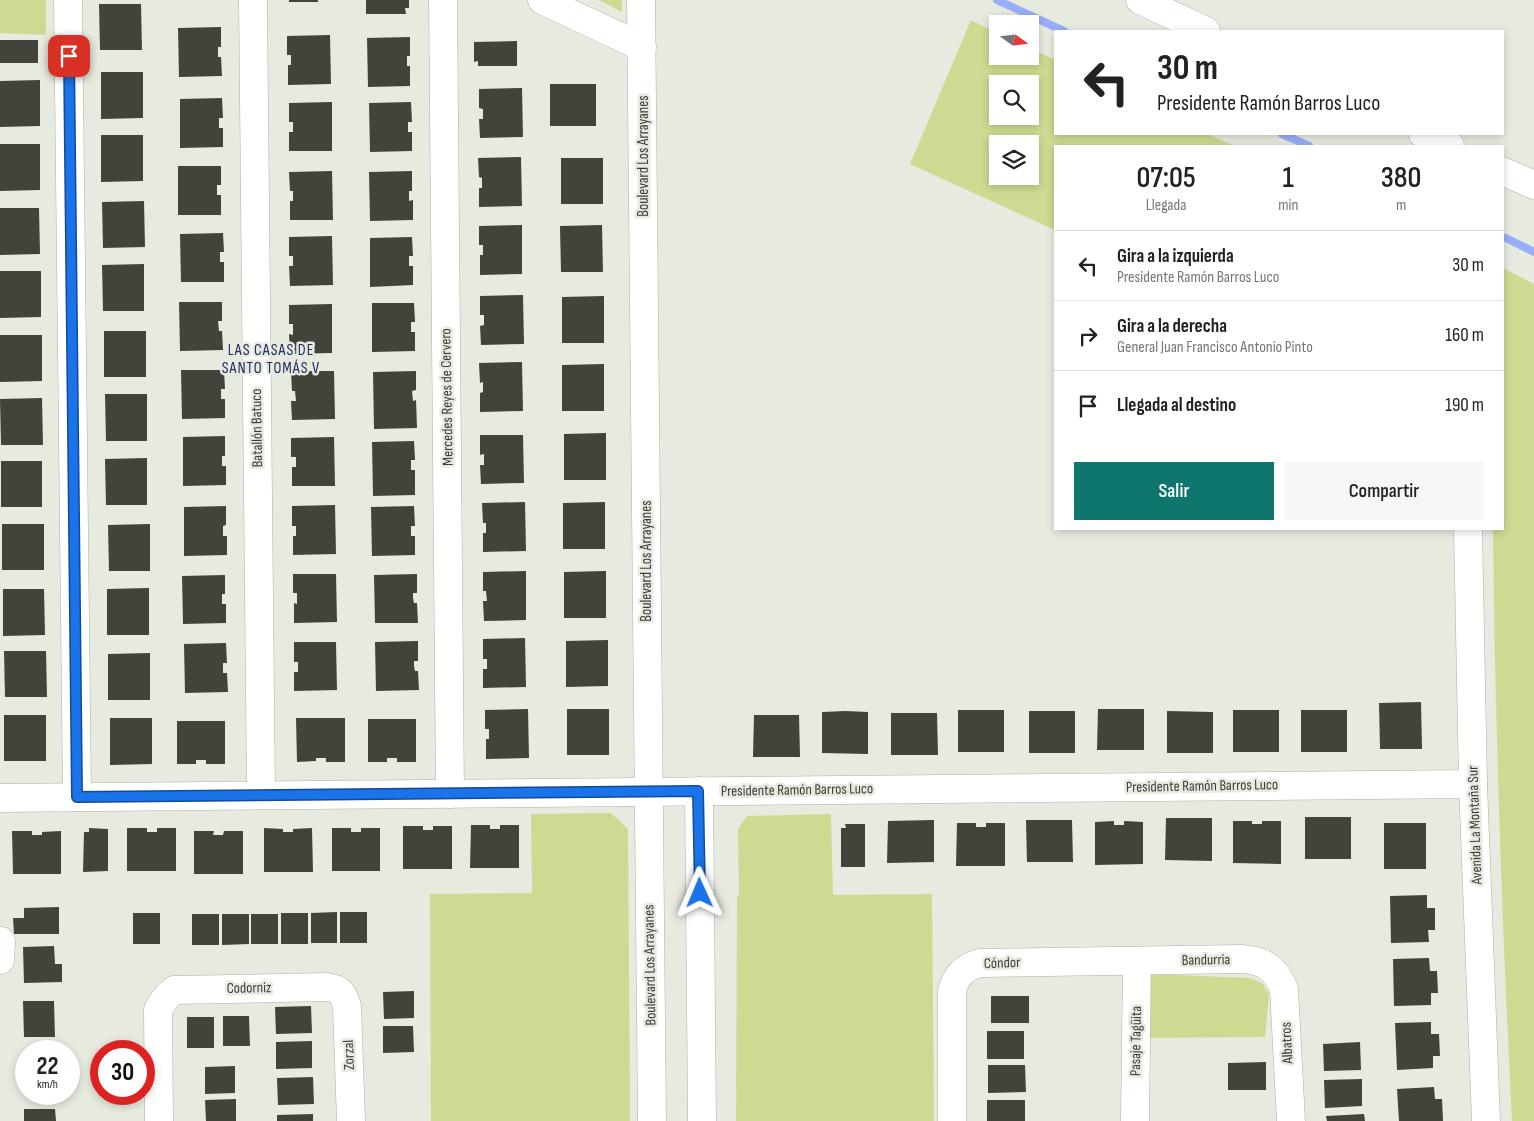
<!DOCTYPE html>
<html lang="es">
<head>
<meta charset="utf-8">
<style>
	body { margin:0; font-family:"Sofia Sans Condensed",sans-serif; background:#f6f6f6; color:#222; height:100vh; display:flex; flex-direction:column; font-size:19px; white-space:nowrap }
	* { box-sizing:border-box; margin:0 }
	p { font-size:16px; color:#767676 }
	.icon { flex:none; width:28px; height:28px; fill:none; stroke:currentColor; stroke-width:2; stroke-linecap:round; stroke-linejoin:round }
	.map { position:relative; flex:1; overflow:hidden }
	.panel { position:absolute; left:1054px; top:145px; width:450px; height:385px; display:flex; flex-direction:column; background:#fff; border-radius:0px; box-shadow:0 2px 8px #0003 }
	.panel>* { flex:none }
	.banner { position:absolute; left:1054px; top:30px; width:450px; height:105px; border-radius:0px; box-shadow:0 2px 8px #0003; background:#fff; color:#222; overflow:hidden }
	.needle { width:32px; rotate:105deg }
	.tools { position:absolute; left:989px; top:15px; display:grid; gap:10px }
	.tools a { display:grid; place-items:center; width:50px; height:50px; border-radius:0px; background:#fff; box-shadow:0 2px 8px #0003; font-size:25px }
	.speed { position:absolute; left:15px; top:1040px; display:flex; gap:10px; font-size:25px; font-weight:700; text-align:center }
	.speed>* { display:grid; place-content:center; width:65px; height:65px; border-radius:50%; background:#fff; box-shadow:0 2px 8px #0003; line-height:1 }
	.speed small { font-size:12px; font-weight:400 }
	.speed .limit { border:8px solid #d22; background:#fff; color:#111 }
	.pin { position:absolute; display:grid; place-items:center; width:42px; height:42px; color:#fff; margin:-21px; border-radius:10px; box-shadow:0 2px 8px #0006 }
	.me { position:absolute; width:55px; margin:-28px; rotate:359deg; stroke-linejoin:round; filter:drop-shadow(0 0 4px #0008) }
	.turn { display:flex; align-items:center; gap:18px; height:105px; padding:0 20px; font-size:22px }
	.turn .icon { width:65px; height:65px; stroke-width:2.5 }
	.turn b { display:block; font-size:35px; line-height:42px }
	.eta { display:flex; justify-content:space-evenly; align-items:center; height:85px; text-align:center }
	.eta b { font-size:30px; font-weight:600; line-height:35px }
	.button { display:flex; gap:10px; margin-top:auto; padding:10px 20px }
	.button a { flex:1; height:58px; border-radius:0px; background:#0f766e; color:#fff; font-size:20px; font-weight:600; line-height:58px; text-align:center }
	.button a+a { background:#f6f6f6; color:#222 }
	ul { padding:0; list-style:none }
	li { display:flex; align-items:center; gap:15px; height:70px; padding:0 20px; border-top:1px solid #e0e0e0 }
	li div { flex:1 }
	li b { display:block; font-size:19px }
	li em { font-style:normal }
	.map>svg:first-child { display:block }
	.green { fill:#ccdb91; fill-rule:evenodd }
	.lines { fill:none; stroke-linecap:round; stroke-linejoin:round }
	.stream { stroke:#99aef8; stroke-width:8 }
	.building { fill:#42443c }
	.minor-casing { stroke:#aeb0a6; stroke-width:29 }
	.minor { stroke:#fff; stroke-width:28 }
	.route-casing { stroke:#114b97; stroke-width:12 }
	.route { stroke:#1a73e8; stroke-width:9 }
	.labels { text-anchor:middle; dominant-baseline:central; stroke-width:5; stroke-linejoin:round; paint-order:stroke }
	.street-label { font-size:15px; fill:#3c3d39; stroke:#e7eadf }
	.neighbourhood-label { font-size:16px; letter-spacing:1px; fill:#222d65; stroke:#e7eadf }
</style>
</head>
<body>
<div class="map">
<svg width="1534" height="1121" viewBox="0 0 1534 1121">
	<rect width="100%" height="100%" fill="#e7eadf"/>
	<g class="green">
		<polygon points="0,0 46,0 46,35 0,33"/>
		<polygon points="599,0 622,0 622,12"/>
		<path d="M971,20L997,33L998,56H1030V48L1055,60V134H1208L1234,146H1055V230L910,164ZM998,84H1030V116H998ZM998,144H1030V176H998Z"/>
		<path d="M1503,268L1534,284V1121H1512C1502,924 1495,726 1493,529H1502Z"/>
		<polygon points="611,813 628,829 630,1121 431,1121 430,894 532,893 531,814"/>
		<polygon points="831,814 833,895 932,894 934,1121 736,1121 737,896 739,896 738,829 747,816"/>
		<polygon points="1149,974 1250,978 1262,983 1269,994 1265,1037 1149,1038"/>
	</g>
	<g class="lines">
		<g class="stream">
			<polyline points="997,0 1064,31"/>
			<polyline points="1282,134 1309,146"/>
			<polyline points="1506,238 1534,252"/>
		</g>
	</g>
	<g class="building">
		<rect x="289" y="0" width="29" height="2"/>
		<polygon points="366,0 409,0 409,8 405,8 406,14 366,14"/>
		<polygon points="99,4 141,4 142,50 100,50"/>
		<polygon points="221,27 221,47 218,47 218,57 221,57 222,76 179,77 178,28"/>
		<polygon points="330,35 331,84 288,85 288,65 291,65 291,55 287,55 287,36"/>
		<polygon points="410,37 410,56 407,56 407,66 410,66 410,86 368,87 367,38"/>
		<rect x="0" y="40" width="38" height="23"/>
		<polygon points="517,41 517,66 478,66 478,61 474,62 474,42"/>
		<polygon points="101,72 143,72 143,118 101,119"/>
		<polygon points="40,80 40,126 0,127 0,81"/>
		<rect x="550" y="84" width="46" height="42"/>
		<polygon points="522,88 523,137 480,138 479,119 483,119 483,109 479,108 479,89"/>
		<polygon points="222,98 223,118 219,118 219,128 223,128 223,147 180,148 180,99"/>
		<polygon points="332,102 332,151 289,151 289,132 293,132 293,122 289,122 289,103"/>
		<polygon points="411,102 412,122 408,122 408,132 412,132 412,151 370,152 369,103"/>
		<polygon points="101,135 143,135 143,181 101,182"/>
		<polygon points="0,144 40,144 40,190 0,191"/>
		<polygon points="521,157 522,206 479,207 479,188 482,188 482,178 479,177 478,158"/>
		<rect x="561" y="158" width="42" height="46"/>
		<polygon points="178,166 221,166 221,185 217,185 217,195 221,195 221,215 178,215"/>
		<polygon points="332,171 333,220 290,220 290,201 293,201 293,191 290,191 289,172"/>
		<polygon points="412,171 412,191 409,191 409,201 413,200 413,220 370,221 369,172"/>
		<polygon points="144,201 145,247 103,248 102,202"/>
		<polygon points="0,208 39,208 40,254 0,255"/>
		<polygon points="522,225 522,274 480,275 480,255 483,255 483,245 479,245 479,226"/>
		<polygon points="602,225 603,272 561,272 560,226"/>
		<polygon points="223,233 224,252 220,252 220,262 224,262 224,282 181,282 180,234"/>
		<polygon points="332,236 333,285 290,286 289,266 293,266 293,256 289,256 289,237"/>
		<polygon points="412,237 413,256 409,256 409,266 413,266 413,285 370,287 370,238"/>
		<polygon points="144,264 144,311 103,311 102,265"/>
		<polygon points="0,271 41,271 41,317 0,318"/>
		<polygon points="523,295 524,344 481,345 480,326 484,325 484,315 480,315 480,296"/>
		<polygon points="604,296 604,343 562,343 562,297"/>
		<polygon points="179,302 222,302 222,321 218,321 219,331 222,331 223,350 180,351"/>
		<polygon points="372,303 414,303 415,322 411,322 411,332 415,332 415,351 372,352"/>
		<polygon points="332,304 332,353 290,354 289,334 293,335 293,324 289,324 289,305"/>
		<rect x="104" y="331" width="42" height="46"/>
		<polygon points="0,335 42,335 42,381 0,382"/>
		<polygon points="522,362 523,411 480,412 480,393 483,392 483,382 480,383 479,363"/>
		<polygon points="604,364 604,411 562,411 562,365"/>
		<polygon points="181,370 224,370 225,389 221,389 221,399 225,399 225,418 182,419"/>
		<polygon points="291,371 334,371 335,419 292,420 291,401 296,401 295,391 292,391"/>
		<polygon points="416,371 416,390 412,391 413,401 416,400 417,428 374,429 373,372"/>
		<polygon points="105,394 147,394 147,441 106,441"/>
		<polygon points="42,398 43,445 1,445 0,399"/>
		<polygon points="606,433 606,480 564,480 564,434"/>
		<polygon points="480,435 523,435 524,483 481,484 480,465 484,465 484,454 480,455"/>
		<polygon points="225,436 225,456 222,456 222,466 226,466 226,485 183,486 183,437"/>
		<polygon points="334,437 335,486 292,486 292,467 296,467 296,457 291,457 291,438"/>
		<polygon points="414,441 415,460 411,460 411,470 415,470 415,495 373,496 372,442"/>
		<polygon points="147,458 147,505 106,505 105,459"/>
		<rect x="1" y="461" width="41" height="46"/>
		<polygon points="525,502 526,551 483,552 483,533 486,533 486,523 483,523 482,503"/>
		<polygon points="605,502 605,549 563,549 563,503"/>
		<polygon points="335,505 336,554 293,555 293,536 296,536 296,526 292,526 292,506"/>
		<polygon points="226,506 226,525 223,526 223,536 227,536 227,555 184,556 184,507"/>
		<polygon points="414,506 415,526 411,526 411,536 415,536 415,555 372,556 371,507"/>
		<rect x="2" y="524" width="42" height="46"/>
		<polygon points="150,524 150,571 109,571 108,525"/>
		<polygon points="526,571 526,620 484,621 483,601 487,601 486,591 483,591 483,572"/>
		<polygon points="606,571 606,618 564,618 564,572"/>
		<polygon points="293,574 336,574 337,622 294,623 294,603 297,604 297,593 293,593"/>
		<polygon points="417,574 417,593 413,593 413,598 414,603 417,603 418,623 375,623 374,575"/>
		<polygon points="225,575 225,594 222,594 222,604 226,604 226,623 183,624 182,576"/>
		<polygon points="149,588 149,635 107,635 107,589"/>
		<polygon points="3,589 44,589 45,635 3,636"/>
		<polygon points="525,638 526,687 483,688 483,669 487,669 487,659 483,659 483,639"/>
		<polygon points="608,640 608,686 566,687 566,641"/>
		<polygon points="418,641 418,661 414,661 414,666 415,671 418,671 419,690 376,691 375,642"/>
		<polygon points="294,642 336,642 337,690 294,691 294,672 298,672 298,662 294,662"/>
		<polygon points="226,643 227,663 223,663 223,673 227,673 228,692 185,693 184,644"/>
		<polygon points="4,651 46,651 47,697 5,697"/>
		<polygon points="150,653 150,700 108,700 108,654"/>
		<polygon points="1421,702 1422,749 1380,749 1379,703"/>
		<polygon points="528,709 529,758 486,759 486,739 489,739 489,729 485,729 485,710"/>
		<rect x="567" y="709" width="42" height="46"/>
		<polygon points="1098,709 1144,709 1144,750 1097,750"/>
		<rect x="958" y="710" width="46" height="42"/>
		<rect x="1233" y="710" width="46" height="42"/>
		<rect x="1301" y="710" width="46" height="42"/>
		<polygon points="845,711 868,712 868,754 822,753 822,712"/>
		<rect x="1029" y="711" width="46" height="42"/>
		<polygon points="1167,711 1213,712 1213,753 1167,753"/>
		<polygon points="891,713 937,713 938,755 891,755"/>
		<rect x="4" y="715" width="42" height="46"/>
		<polygon points="754,715 799,715 800,757 753,757"/>
		<polygon points="110,718 152,718 152,764 110,765"/>
		<polygon points="296,718 345,718 345,762 326,762 326,758 316,758 316,761 297,762"/>
		<polygon points="368,719 416,719 416,762 397,762 397,758 387,758 387,762 368,762"/>
		<polygon points="177,721 225,721 225,764 206,764 206,760 196,760 196,764 177,764"/>
		<rect x="1305" y="817" width="46" height="42"/>
		<polygon points="1166,818 1212,818 1212,861 1165,860"/>
		<polygon points="934,820 934,862 887,863 888,821"/>
		<polygon points="1026,820 1072,820 1073,862 1027,862"/>
		<polygon points="1114,821 1114,825 1124,825 1124,821 1143,822 1143,864 1095,865 1095,822"/>
		<polygon points="1233,821 1252,821 1252,824 1262,824 1262,821 1281,821 1281,864 1233,863"/>
		<polygon points="957,823 976,823 976,827 986,827 986,823 1005,823 1005,866 956,866"/>
		<rect x="1384" y="823" width="42" height="46"/>
		<polygon points="845,824 865,824 865,867 841,867 841,828 846,828"/>
		<polygon points="471,825 490,825 490,829 500,829 500,825 519,825 519,868 470,868"/>
		<polygon points="403,826 423,826 423,830 433,830 433,826 452,826 452,869 403,869"/>
		<polygon points="89,828 108,829 108,871 83,872 84,832 89,832"/>
		<polygon points="127,828 147,828 147,832 157,832 157,828 176,828 176,871 127,871"/>
		<polygon points="264,828 283,829 283,832 293,832 293,829 312,828 313,872 264,872"/>
		<polygon points="332,828 351,828 351,832 361,832 361,828 380,828 380,871 332,871"/>
		<polygon points="12,831 32,831 32,835 42,835 42,832 61,831 61,874 13,874"/>
		<polygon points="194,831 214,831 213,835 223,835 224,831 243,831 243,874 194,874"/>
		<polygon points="1427,895 1427,908 1435,908 1435,930 1428,930 1429,942 1391,943 1390,896"/>
		<polygon points="59,907 59,934 14,934 13,918 24,918 24,908"/>
		<polygon points="337,912 337,943 311,943 311,913"/>
		<rect x="340" y="912" width="27" height="31"/>
		<rect x="133" y="913" width="27" height="31"/>
		<rect x="281" y="913" width="27" height="31"/>
		<rect x="192" y="914" width="27" height="31"/>
		<polygon points="222,914 249,914 249,944 222,945"/>
		<rect x="251" y="914" width="27" height="30"/>
		<polygon points="54,946 55,964 62,964 62,982 24,983 23,947"/>
		<polygon points="1429,958 1430,971 1437,971 1438,993 1431,993 1431,1005 1394,1006 1393,959"/>
		<polygon points="414,991 414,1018 384,1019 383,992"/>
		<rect x="991" y="996" width="38" height="27"/>
		<polygon points="23,1001 54,1001 55,1037 24,1037"/>
		<polygon points="311,1006 312,1033 276,1034 275,1007"/>
		<polygon points="223,1016 249,1016 250,1046 223,1046"/>
		<rect x="187" y="1017" width="27" height="31"/>
		<polygon points="1431,1022 1431,1034 1439,1034 1440,1056 1433,1056 1433,1068 1397,1070 1395,1023"/>
		<polygon points="383,1026 413,1026 414,1052 383,1053"/>
		<rect x="987" y="1031" width="37" height="28"/>
		<polygon points="312,1041 312,1068 276,1069 276,1042"/>
		<polygon points="1360,1042 1361,1070 1324,1071 1323,1044"/>
		<polygon points="24,1055 26,1055 26,1086 25,1086"/>
		<polygon points="1266,1062 1266,1090 1228,1090 1228,1063"/>
		<polygon points="988,1065 1025,1065 1026,1092 988,1093"/>
		<polygon points="235,1066 235,1093 205,1094 205,1067"/>
		<polygon points="313,1077 314,1104 278,1105 277,1078"/>
		<polygon points="1362,1079 1362,1106 1325,1108 1324,1080"/>
		<polygon points="1434,1087 1435,1099 1442,1099 1443,1121 1399,1121 1397,1089"/>
		<polygon points="236,1099 236,1121 206,1121 205,1100"/>
		<rect x="987" y="1100" width="38" height="21"/>
		<polygon points="24,1109 55,1109 56,1121 24,1121"/>
		<polygon points="313,1114 313,1121 277,1121 277,1115"/>
		<polygon points="1364,1114 1365,1121 1327,1121 1326,1116"/>
	</g>
	<g class="lines">
		<g class="minor-casing">
			<g id="minor">
				<polyline points="68,0 77,797"/>
				<polyline points="253,0 261,795"/>
				<polyline points="443,0 450,794"/>
				<polyline points="542,0 642,47"/>
				<polyline points="641,0 652,1121"/>
				<polyline points="1140,0 1206,31"/>
				<polyline points="1423,134 1450,146"/>
				<polyline points="1502,171 1534,185"/>
				<polyline points="1468,529 1473,784 1486,1121"/>
				<polyline points="699,791 702,1121"/>
				<polyline points="0,798 1473,784"/>
				<polyline points="0,960 1,941"/>
				<path d="M159,1121L158,1010C162,1001 167,996 174,990L327,987C341,989 343,993 347,1006L351,1121"/>
				<path d="M952,1121V991C956,975 965,967 980,963L1241,959C1264,960 1275,968 1284,989L1291,1121"/>
				<polyline points="1135,1121 1137,961"/>
			</g>
		</g>
		<use href="#minor" class="minor"/>
	</g>
	<g class="lines">
		<g class="route-casing">
			<polyline id="route" points="69,56 77,797 698,791 700,893"/>
		</g>
		<use href="#route" class="route"/>
	</g>
	<g class="labels">
		<g class="street-label">
			<text transform="translate(643 156) rotate(-90)">Boulevard Los Arrayanes</text>
			<text transform="translate(447 397) rotate(-91)">Mercedes Reyes de Cervero</text>
			<text transform="translate(257 428) rotate(-91)">Batallón Batuco</text>
			<text transform="translate(646 561) rotate(-90)">Boulevard Los Arrayanes</text>
			<text transform="translate(1202 786) rotate(-1)">Presidente Ramón Barros Luco</text>
			<text transform="translate(797 790) rotate(-1)">Presidente Ramón Barros Luco</text>
			<text transform="translate(1475 825) rotate(-92)">Avenida La Montaña Sur</text>
			<text transform="translate(1206 960) rotate(-1)">Bandurria</text>
			<text transform="translate(1002 963) rotate(-2)">Cóndor</text>
			<text transform="translate(650 965) rotate(-91)">Boulevard Los Arrayanes</text>
			<text transform="translate(249 988) rotate(-1)">Codorniz</text>
			<text transform="translate(1136 1041) rotate(-89)">Pasaje Tagüita</text>
			<text transform="translate(1287 1043) rotate(-93)">Albatros</text>
			<text transform="translate(349 1055) rotate(-92)">Zorzal</text>
		</g>
		<g class="neighbourhood-label">
			<text x="271" y="350">LAS CASAS DE<tspan x="271" dy="18">SANTO TOMÁS V</tspan></text>
		</g>
	</g>
</svg>
<div class="tools">
<a><svg class="needle" viewBox="-14 -14 28 28"><path d="M0-13l5 13h-10z" fill="#e53935"/><path d="M0 13l5-13h-10z" fill="#767676"/></svg></a>
<a><svg class="icon" aria-label="search" viewBox="0 0 24 24"><circle cx="10" cy="10" r="6"/><path d="M15 15l6 6"/></svg></a>
<a><svg class="icon" aria-label="layers" viewBox="0 0 24 24"><path d="M12 4l9 5-9 5-9-5zM3 14l9 5 9-5"/></svg></a>
</div>
<div class="speed"><div>22<small>km/h</small></div><div class="limit">30</div></div>
<div class="pin" style="left:69px;top:56px;background:#d93025"><svg class="icon" aria-label="arrive" viewBox="0 0 24 24"><path d="M6 21V4h12l-3 4 3 4H6"/></svg></div>
<svg class="me" style="left:700px;top:893px" viewBox="-20 -20 40 40"><path d="M0-17L14 15 0 8-14 15z" fill="#1a73e8" stroke="#fff" stroke-width="4"/></svg>
<div class="banner">
<div class="turn"><svg class="icon" aria-label="left" viewBox="0 0 24 24"><path d="M17 20v-9H6M10 6l-5 5 5 5"/></svg><div><b>30 m</b>Presidente Ramón Barros Luco</div></div>
</div>
<section class="panel">
<div class="eta">
<div><b>07:05</b><p>Llegada</p></div>
<div><b>1</b><p>min</p></div>
<div><b>380</b><p>m</p></div>
</div>
<ul>
<li><svg class="icon" aria-label="left" viewBox="0 0 24 24"><path d="M17 20v-9H6M10 6l-5 5 5 5"/></svg><div><b>Gira a la izquierda</b><p>Presidente Ramón Barros Luco</p></div><em>30 m</em></li>
<li><svg class="icon" aria-label="right" viewBox="0 0 24 24"><path d="M7 20v-9h11M14 6l5 5-5 5"/></svg><div><b>Gira a la derecha</b><p>General Juan Francisco Antonio Pinto</p></div><em>160 m</em></li>
<li><svg class="icon" aria-label="arrive" viewBox="0 0 24 24"><path d="M6 21V4h12l-3 4 3 4H6"/></svg><div><b>Llegada al destino</b></div><em>190 m</em></li>
</ul>
<div class="button"><a>Salir</a><a>Compartir</a></div>
</section>
</div>
</body>
</html>
